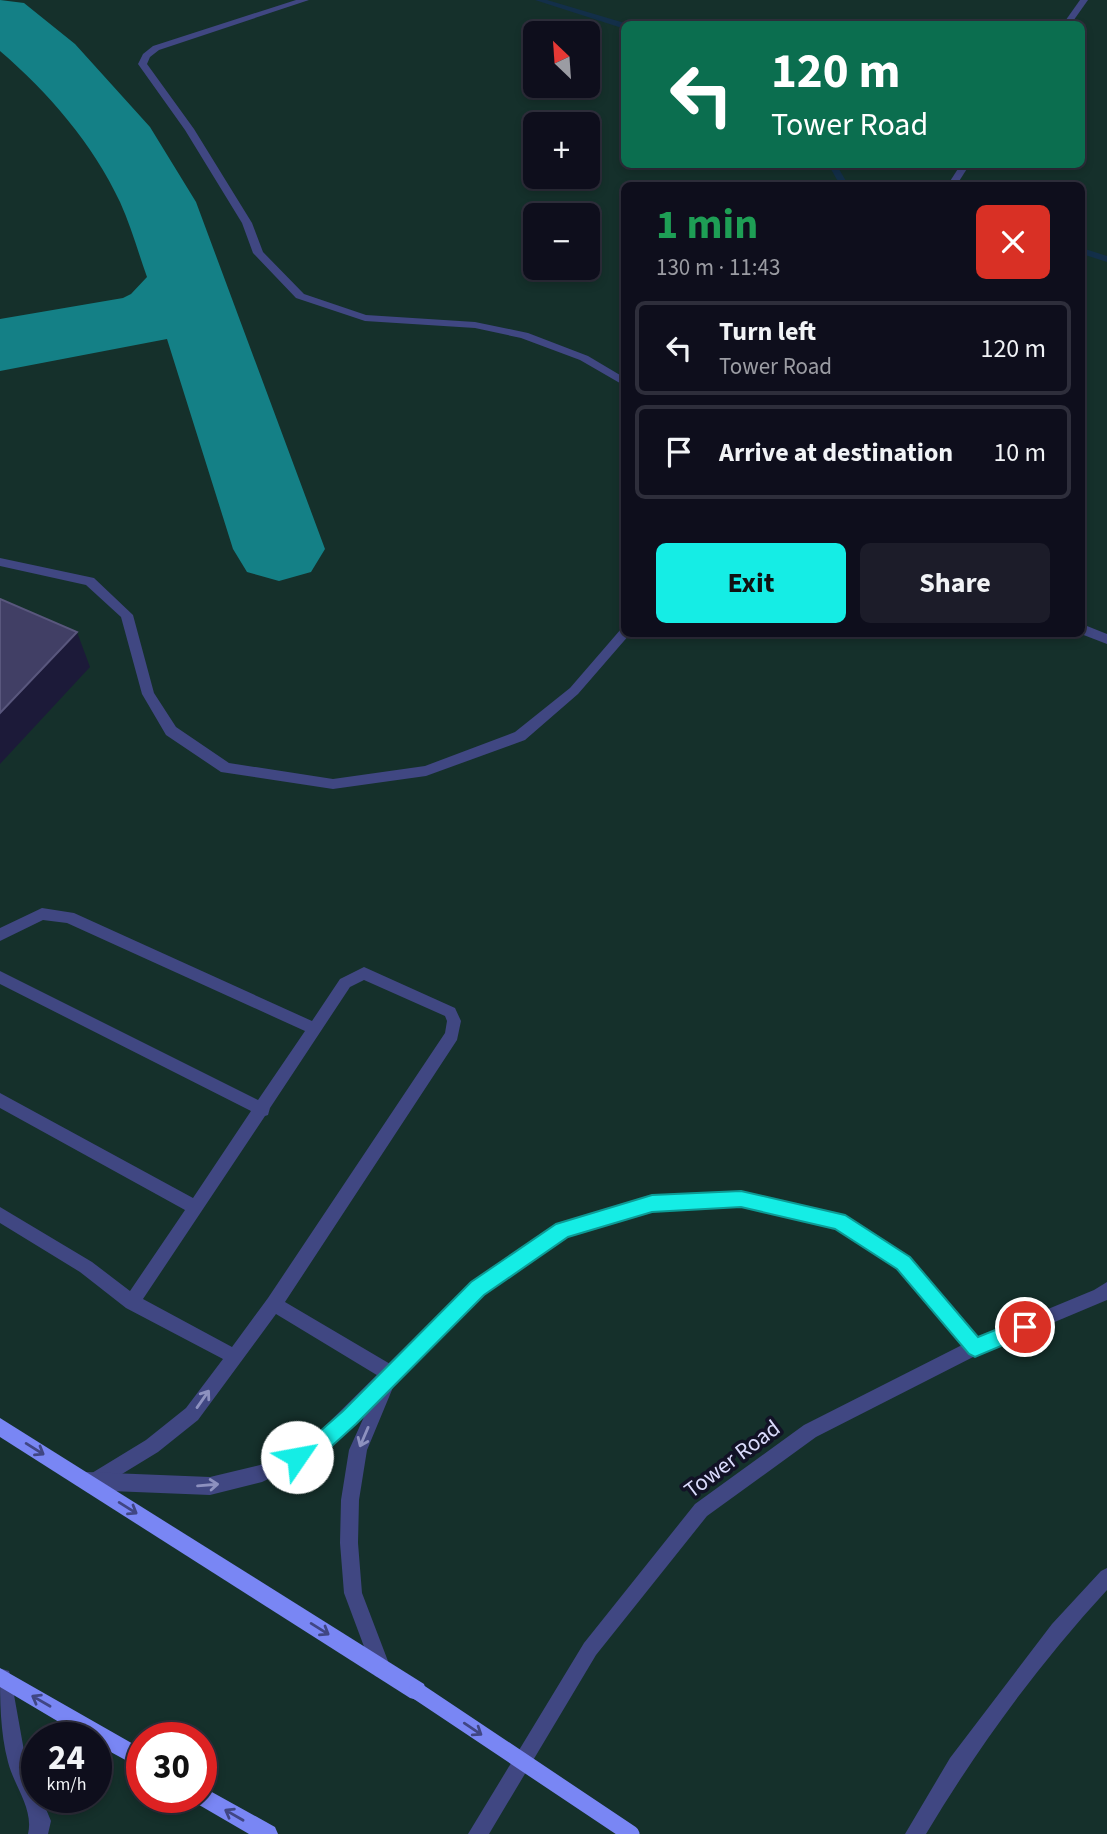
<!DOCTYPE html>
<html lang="en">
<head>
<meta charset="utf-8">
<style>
	body { margin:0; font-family:"Source Sans 3",sans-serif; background:#1c1c29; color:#f1f3f6; height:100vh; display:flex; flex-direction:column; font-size:26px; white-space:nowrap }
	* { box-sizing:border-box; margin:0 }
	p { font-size:23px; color:#9b9ca3 }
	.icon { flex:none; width:38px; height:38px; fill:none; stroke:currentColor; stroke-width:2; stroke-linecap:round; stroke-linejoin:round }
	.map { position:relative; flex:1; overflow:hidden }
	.side { position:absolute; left:621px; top:182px; width:464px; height:455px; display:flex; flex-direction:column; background:#0e0e1c; border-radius:10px; box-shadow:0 4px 10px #0003,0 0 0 2px #2e2e3b }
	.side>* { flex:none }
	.banner { position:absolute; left:621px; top:21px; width:464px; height:147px; border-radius:10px; box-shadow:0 4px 10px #0003,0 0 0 2px #2e2e3b; background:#0b6e4f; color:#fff; overflow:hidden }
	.needle { width:46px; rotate:335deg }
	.fabs { position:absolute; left:523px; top:21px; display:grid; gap:14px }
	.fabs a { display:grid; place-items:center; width:77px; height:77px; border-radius:10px; background:#0e0e1c; box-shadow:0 4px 10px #0003,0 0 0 2px #2e2e3b; font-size:35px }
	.speed { position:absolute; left:21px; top:1722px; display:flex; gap:14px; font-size:35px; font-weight:700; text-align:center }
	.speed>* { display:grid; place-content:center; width:91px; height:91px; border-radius:50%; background:#0e0e1c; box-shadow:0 4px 10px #0003,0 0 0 2px #2e2e3b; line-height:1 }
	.speed small { font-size:18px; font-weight:400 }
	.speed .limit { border:10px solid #d22; background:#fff; color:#111 }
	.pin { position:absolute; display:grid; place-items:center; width:60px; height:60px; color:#fff; margin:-30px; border:4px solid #fff; border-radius:50%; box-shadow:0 2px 7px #0007 }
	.me { position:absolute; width:77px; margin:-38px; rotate:57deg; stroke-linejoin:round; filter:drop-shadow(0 0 5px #0008) }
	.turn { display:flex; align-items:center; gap:24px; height:147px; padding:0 35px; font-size:32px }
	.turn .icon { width:91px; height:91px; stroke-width:2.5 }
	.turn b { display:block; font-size:49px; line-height:60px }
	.round { display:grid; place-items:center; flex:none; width:74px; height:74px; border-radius:10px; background:#1c1c29 }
	.summary { display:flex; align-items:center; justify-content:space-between; height:119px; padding:0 35px }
	h1 { font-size:42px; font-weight:700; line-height:52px; color:#1e9e55 }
	.primary-button { display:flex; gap:14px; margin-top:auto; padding:14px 35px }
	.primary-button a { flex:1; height:80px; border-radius:10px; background:#15ede5; color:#111; font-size:28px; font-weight:700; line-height:80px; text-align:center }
	.primary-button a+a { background:#1c1c29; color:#f1f3f6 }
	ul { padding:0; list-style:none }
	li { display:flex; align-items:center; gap:21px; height:94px; margin:0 14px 10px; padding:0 21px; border:4px solid #2e2e3b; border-radius:10px }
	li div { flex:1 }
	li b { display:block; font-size:26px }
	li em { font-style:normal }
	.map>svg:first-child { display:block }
	.green { fill:#15302b; fill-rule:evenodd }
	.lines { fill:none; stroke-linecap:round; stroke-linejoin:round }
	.stream { fill:#132f49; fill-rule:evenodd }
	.taxiway { fill:#148086; fill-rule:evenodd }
	.service { fill:#404782; fill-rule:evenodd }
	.minor { fill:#404782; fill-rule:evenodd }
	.secondary { fill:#7986f4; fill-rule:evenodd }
	.secondary-bridge { stroke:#7986f4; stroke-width:17 }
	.shaded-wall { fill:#1c1a39 }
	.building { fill:#413f65; stroke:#59577d; stroke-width:2 }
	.oneway { stroke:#8d91bf }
	.oneway2 { stroke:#404683 }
	.route { fill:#15ede5; stroke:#0e9a95; stroke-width:2 }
	.labels { text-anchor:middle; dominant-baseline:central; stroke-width:7; stroke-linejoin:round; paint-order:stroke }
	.near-street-label { font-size:23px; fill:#dadbfc; stroke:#121226 }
</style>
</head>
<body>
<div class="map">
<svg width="1107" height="1834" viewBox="0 0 1107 1834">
	<rect width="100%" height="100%" fill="#121226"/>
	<path class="green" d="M0,0H1107V1834H0ZM625,24H1082V164H625ZM536,33H588V86H536ZM536,124H588V177H536ZM625,186H1082V634H625ZM536,215H588V268H536ZM37,1738H96V1797H37ZM142,1738H201V1797H142Z"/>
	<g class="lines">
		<g class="stream">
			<polygon points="535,0 547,0 628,24 625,24 625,28 622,28"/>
			<polygon points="828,164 836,164 846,181 854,186 840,185"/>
			<polygon points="1082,248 1107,256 1107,262 1082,254"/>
		</g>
		<path class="taxiway" d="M0,0L24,3L75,44L150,127L196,202L325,549L311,572L279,581L247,572L233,549L167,339L0,371V319L123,298L131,294L147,277C138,252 131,226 120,202C93,144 48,92 0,51Z"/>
		<g class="service">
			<polygon points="296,0 309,0 159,50 150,57 147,64 194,129 252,223 263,252 304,294 366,315 475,322 528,333 588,356 625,378 625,386 580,360 521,338 475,328 365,321 296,298 253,253 242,223 185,130 138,64 143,54 153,46"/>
			<polygon points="1080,0 1088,0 1071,24 1063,24"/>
			<polygon points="961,164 970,164 956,186 947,186"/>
			<polygon points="0,558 94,578 133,615 154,693 176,727 229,763 333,779 425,766 515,732 570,688 621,629 625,628 625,634 630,634 578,694 525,740 426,776 333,789 221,772 166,735 142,694 121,617 86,585 0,566"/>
			<polygon points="1082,624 1107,634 1107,644 1081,634"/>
			<path d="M42,908L74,913L312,1021L340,979L364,967L455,1008L461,1021L457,1040L285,1302L397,1368L399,1374L397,1380L391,1382L385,1380L276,1314L198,1420L158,1452L99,1488L93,1491L87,1488L84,1482L87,1476L146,1440L186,1408L223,1359L126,1308L80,1272L0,1223V1207L92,1262L130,1291L185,1210L0,1108V1093L193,1198L251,1111L0,984V971L258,1100L305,1031L67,923L43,920L0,941V928ZM364,980L445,1016L447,1021L445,1033L268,1298L232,1347L143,1299L265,1116L268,1115L270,1108L350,987Z"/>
			<path d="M1107,1568V1590C1038,1665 978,1747 926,1834H905L950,1758L1052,1624L1101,1571Z"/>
		</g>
		<g class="minor">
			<polygon points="741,1192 845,1217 910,1258 978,1338 1094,1290 1107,1282 1107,1300 981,1353 816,1437 707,1516 596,1655 489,1834 468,1834 584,1643 695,1504 804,1425 962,1345 898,1268 836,1229 741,1206 652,1210 567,1236 483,1294 393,1382 394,1385 367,1450 359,1500 358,1543 362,1593 391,1669 389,1676 382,1678 375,1676 344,1593 340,1543 341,1500 349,1450 368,1408 321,1454 262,1482 210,1495 86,1490 80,1487 77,1481 80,1475 86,1472 210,1477 260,1465 309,1442 471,1282 557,1225 652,1196"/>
			<path d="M2,1669L9,1671L11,1678L26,1762L37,1787V1797H41L51,1821L48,1834H28C34,1809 14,1786 8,1762C0,1732 0,1700 0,1670Z"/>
		</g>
		<g class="secondary">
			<polygon points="0,1418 424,1684 426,1691 424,1698 417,1700 410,1698 0,1437"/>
			<polygon points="0,1668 142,1749 142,1769 96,1744 96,1738 86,1738 0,1687"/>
			<polygon points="201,1786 275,1827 278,1834 249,1834 194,1802 192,1797 201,1797"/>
		</g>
		<polyline class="secondary-bridge" points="417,1691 631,1834"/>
	</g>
	<polygon class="shaded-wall" points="77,632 90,667 0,764 0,713"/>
	<polygon class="building" points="0,599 77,632 0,713"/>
	<defs><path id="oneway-shaft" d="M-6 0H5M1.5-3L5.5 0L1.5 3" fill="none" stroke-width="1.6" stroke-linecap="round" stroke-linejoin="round" transform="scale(1.75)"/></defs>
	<g class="oneway">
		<use href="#oneway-shaft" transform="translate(203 1399) rotate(-55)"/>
		<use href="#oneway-shaft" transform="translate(364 1437) rotate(113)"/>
		<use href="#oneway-shaft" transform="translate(208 1485) rotate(-5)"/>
	</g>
	<g class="oneway2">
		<use href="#oneway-shaft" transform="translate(35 1449) rotate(32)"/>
		<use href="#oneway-shaft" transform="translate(128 1508) rotate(32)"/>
		<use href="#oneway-shaft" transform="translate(320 1629) rotate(32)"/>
		<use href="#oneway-shaft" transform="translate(41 1701) rotate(-150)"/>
		<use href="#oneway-shaft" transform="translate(473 1729) rotate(34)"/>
		<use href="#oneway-shaft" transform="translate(234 1815) rotate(-150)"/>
	</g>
	<polygon class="route" points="741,1191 845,1215 910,1257 978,1337 1025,1318 1032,1320 1034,1327 1032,1333 975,1357 969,1354 897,1269 835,1229 741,1207 652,1212 568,1237 484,1295 356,1424 322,1455 297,1466 290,1464 288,1457 290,1450 308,1442 343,1411 471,1282 556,1224 652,1195"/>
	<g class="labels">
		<g class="near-street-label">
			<text transform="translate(732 1459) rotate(-37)">Tower Road</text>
		</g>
	</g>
</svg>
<div class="fabs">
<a><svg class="needle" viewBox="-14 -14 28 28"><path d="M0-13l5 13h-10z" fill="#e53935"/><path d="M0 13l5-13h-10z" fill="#9b9ca3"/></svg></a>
<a>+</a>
<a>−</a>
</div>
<div class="speed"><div>24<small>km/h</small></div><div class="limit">30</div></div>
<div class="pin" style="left:1025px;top:1327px;background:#d93025"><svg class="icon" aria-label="arrive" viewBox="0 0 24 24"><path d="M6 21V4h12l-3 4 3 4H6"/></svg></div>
<svg class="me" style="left:297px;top:1457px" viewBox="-20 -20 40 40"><circle r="19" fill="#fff"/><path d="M0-13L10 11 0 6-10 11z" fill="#15ede5"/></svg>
<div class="banner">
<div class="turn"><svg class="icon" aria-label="left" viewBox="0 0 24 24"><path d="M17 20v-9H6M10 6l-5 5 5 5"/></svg><div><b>120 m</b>Tower Road</div></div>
</div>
<section class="side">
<div class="summary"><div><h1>1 min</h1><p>130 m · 11:43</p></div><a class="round" style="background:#d93025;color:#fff"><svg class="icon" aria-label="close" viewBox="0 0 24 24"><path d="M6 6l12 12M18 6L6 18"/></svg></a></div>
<ul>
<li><svg class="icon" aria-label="left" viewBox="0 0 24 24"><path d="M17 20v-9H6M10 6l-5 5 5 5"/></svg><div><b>Turn left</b><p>Tower Road</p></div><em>120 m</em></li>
<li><svg class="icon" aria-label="arrive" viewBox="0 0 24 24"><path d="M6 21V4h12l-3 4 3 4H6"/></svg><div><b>Arrive at destination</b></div><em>10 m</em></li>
</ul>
<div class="primary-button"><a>Exit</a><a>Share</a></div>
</section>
</div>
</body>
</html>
